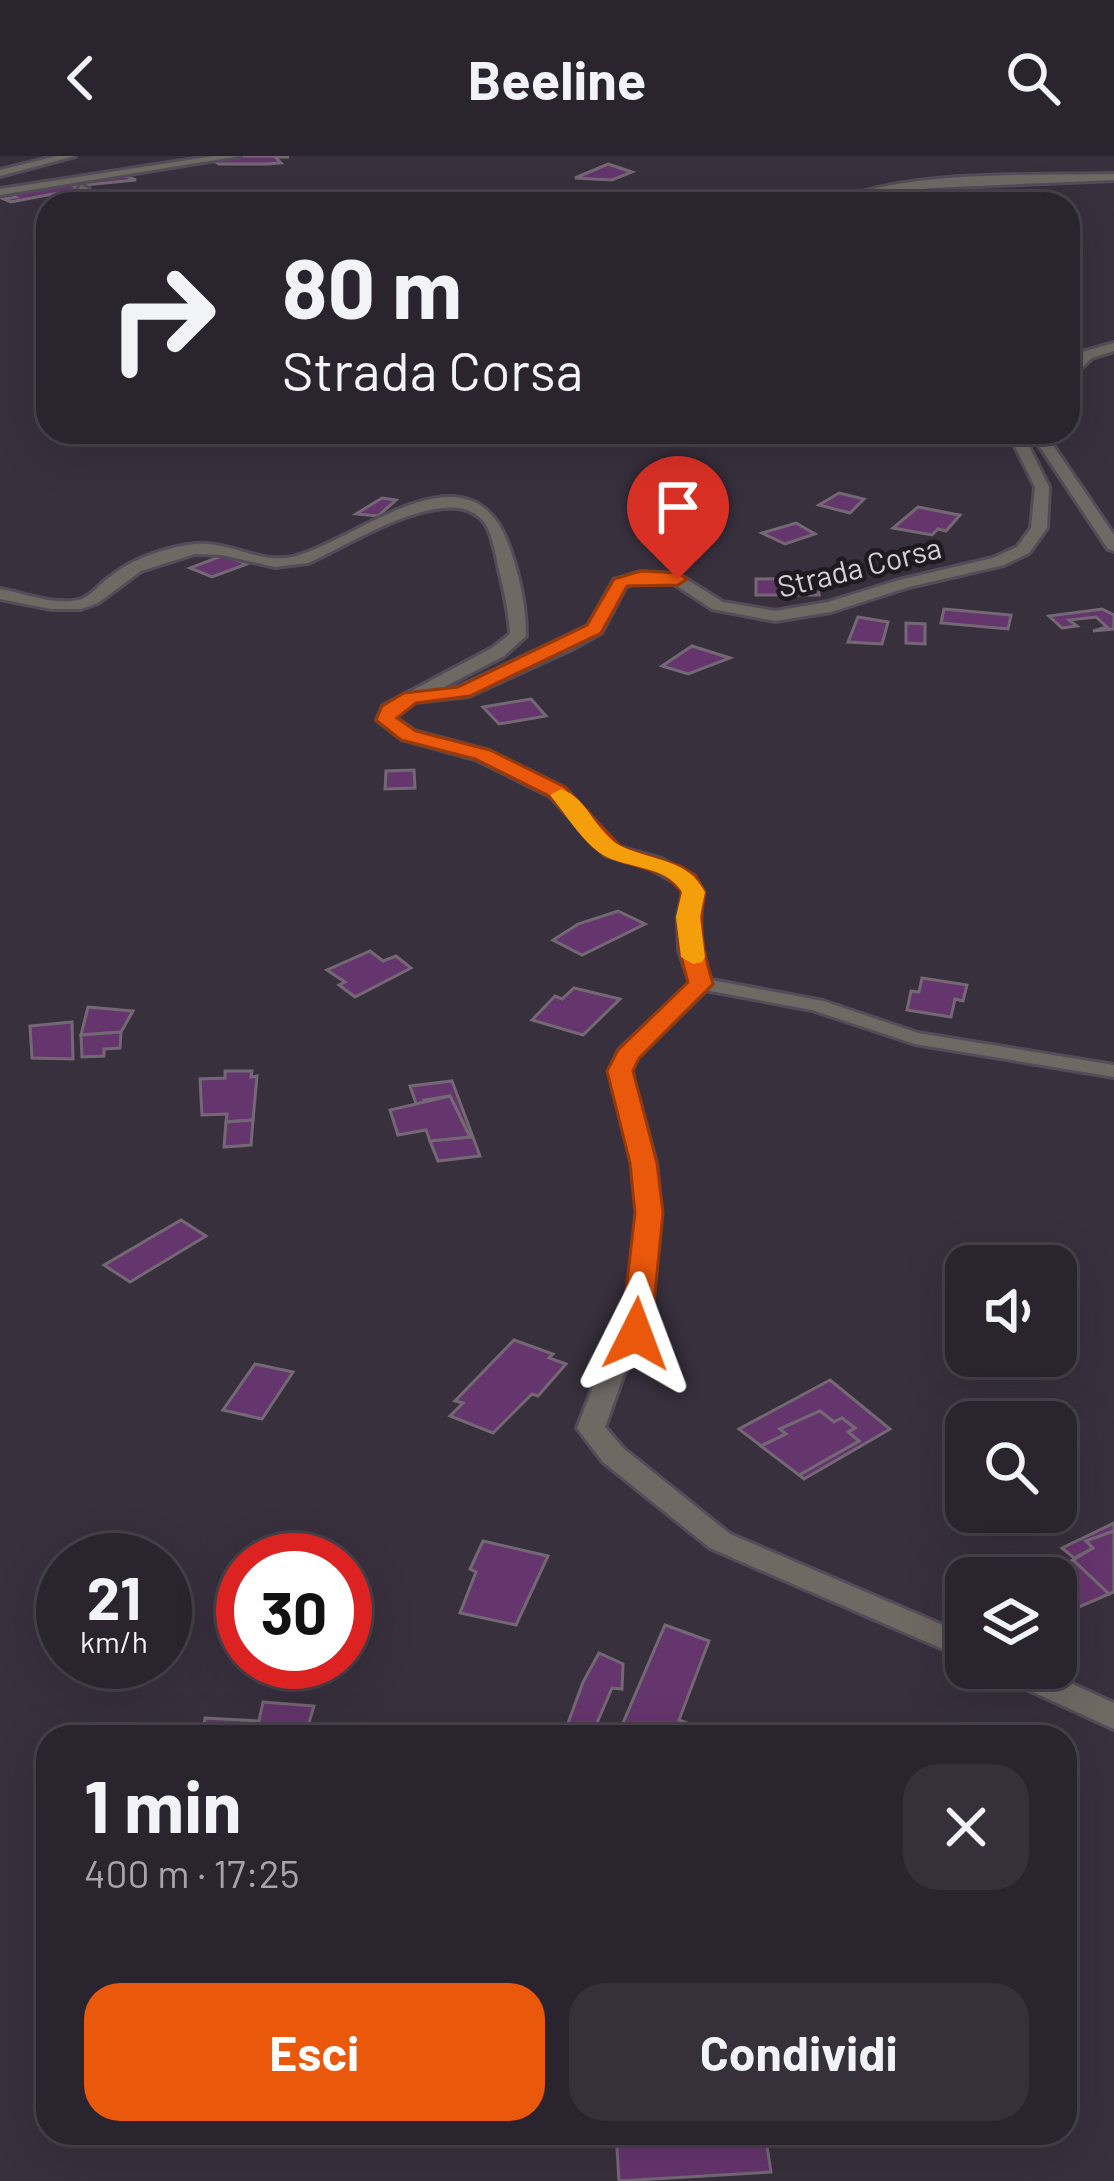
<!DOCTYPE html>
<html lang="it">
<head>
<meta charset="utf-8">
<style>
	body { margin:0; font-family:Barlow,sans-serif; background:#36303a; color:#f1f3f6; height:100vh; display:flex; flex-direction:column; font-size:45px; white-space:nowrap }
	* { box-sizing:border-box; margin:0 }
	p { font-size:39px; color:#a5a4aa }
	.icon { flex:none; width:66px; height:66px; fill:none; stroke:currentColor; stroke-width:2; stroke-linecap:round; stroke-linejoin:round }
	.map { position:relative; flex:1; overflow:hidden }
	.details { position:absolute; left:36px; top:1569px; width:1041px; height:420px; display:flex; flex-direction:column; background:#2a242e; border-radius:36px; box-shadow:0 12px 48px #0002,0 0 0 3px #46414a }
	.details>* { flex:none }
	.guide { position:absolute; left:36px; top:36px; width:1044px; height:252px; border-radius:36px; box-shadow:0 12px 48px #0002,0 0 0 3px #46414a; background:#2a242e; color:#f1f3f6; overflow:hidden }
	.fabs { position:absolute; left:945px; top:1089px; display:grid; gap:24px }
	.fabs a { display:grid; place-items:center; width:132px; height:132px; border-radius:24px; background:#2a242e; box-shadow:0 12px 48px #0002,0 0 0 3px #46414a; font-size:60px }
	.speed { position:absolute; left:36px; top:1377px; display:flex; gap:24px; font-size:60px; font-weight:700; text-align:center }
	.speed>* { display:grid; place-content:center; width:156px; height:156px; border-radius:50%; background:#2a242e; box-shadow:0 12px 48px #0002,0 0 0 3px #46414a; line-height:1 }
	.speed small { font-size:30px; font-weight:400 }
	.speed .limit { border:18px solid #d22; background:#fff; color:#111 }
	.pin { position:absolute; display:grid; place-items:center; width:102px; height:102px; color:#fff; margin:-123px -51px; border-radius:50% 50% 50% 0; rotate:-45deg; box-shadow:0 0 12px #0007 }
	.pin .icon { rotate:45deg }
	.me { position:absolute; width:132px; margin:-66px; rotate:3deg; stroke-linejoin:round; filter:drop-shadow(0 0 9px #0008) }
	.turn { display:flex; align-items:center; gap:42px; height:252px; padding:0 48px; font-size:54px }
	.turn .icon { width:156px; height:156px; stroke-width:2.5 }
	.turn b { display:block; font-size:84px; line-height:102px }
	.round { display:grid; place-items:center; flex:none; width:126px; height:126px; border-radius:36px; background:#36303a }
	.overview { display:flex; align-items:center; justify-content:space-between; height:204px; padding:0 48px }
	h1 { font-size:72px; font-weight:700; line-height:90px }
	.button { display:flex; gap:24px; margin-top:auto; padding:24px 48px }
	.button a { flex:1; height:138px; border-radius:36px; background:#ea580c; color:#fff; font-size:48px; font-weight:700; line-height:138px; text-align:center }
	.button a+a { background:#36303a; color:#f1f3f6 }
	header { display:flex; justify-content:space-between; align-items:center; height:156px; padding:0 48px; background:#2a242e; font-size:54px; font-weight:700 }
	.map>svg:first-child { display:block }
	.building { fill:#65356d; stroke:#746875; stroke-width:3 }
	.lines { fill:none; stroke-linecap:round; stroke-linejoin:round }
	.lane-casing { stroke:#544d59; stroke-width:6 }
	.street-casing { stroke:#544d59; stroke-width:6 }
	.lane { fill:#6f6964; fill-rule:evenodd }
	.street { fill:#6f6964; fill-rule:evenodd }
	.route { fill:#ea580c; stroke:#983908; stroke-width:3 }
	.slow { fill:#f59e0b }
	.labels { text-anchor:middle; dominant-baseline:central; stroke-width:9; stroke-linejoin:round; paint-order:stroke }
	.far-street-label { font-size:30px; fill:#d4cfd8; stroke:#1e1a20 }
</style>
</head>
<body>
<header><svg class="icon" aria-label="back" viewBox="0 0 24 24"><path d="M15 5l-7 7 7 7"/></svg>Beeline<svg class="icon" aria-label="search" viewBox="0 0 24 24"><circle cx="10" cy="10" r="6"/><path d="M15 15l6 6"/></svg></header>
<div class="map">
<svg width="1114" height="2025" viewBox="0 0 1114 2025">
	<rect width="100%" height="100%" fill="#38303d"/>
	<g class="building">
		<polygon points="242,0 286,0 289,1 275,1 281,7 267,8 219,8 211,3"/>
		<polygon points="608,8 632,16 612,24 575,22"/>
		<polygon points="121,18 136,24 74,30 79,33 11,46 4,43 16,41 8,36"/>
		<polygon points="839,337 864,343 850,357 819,349"/>
		<polygon points="382,342 396,344 378,360 356,358"/>
		<polygon points="918,351 954,358 960,359 946,375 938,373 932,379 893,372"/>
		<polygon points="796,367 815,378 785,388 762,377"/>
		<polygon points="224,399 247,408 212,421 190,412"/>
		<polygon points="818,422 819,439 756,439 756,423"/>
		<polygon points="944,453 1011,459 1008,473 941,467"/>
		<polygon points="1102,453 1114,459 1114,473 1093,475 1107,471 1096,461 1069,464 1077,470 1062,472 1049,460"/>
		<polygon points="858,461 888,466 882,488 848,486"/>
		<polygon points="906,467 925,468 925,488 906,487"/>
		<polygon points="692,490 730,502 688,518 662,510"/>
		<polygon points="531,543 546,560 499,568 483,551"/>
		<polygon points="414,614 415,632 385,633 386,615"/>
		<polygon points="618,755 645,768 582,799 553,784 578,768"/>
		<polygon points="370,795 383,805 396,800 411,812 355,841 339,829 345,826 327,814"/>
		<polygon points="922,822 967,829 963,845 955,843 951,861 907,854 911,835 919,836"/>
		<polygon points="574,832 620,843 583,879 532,864 555,840 562,843"/>
		<polygon points="88,851 133,855 121,876 81,879"/>
		<polygon points="72,866 73,903 32,902 30,870"/>
		<polygon points="121,876 120,892 104,893 104,900 82,901 81,879"/>
		<polygon points="225,915 252,915 251,921 257,920 253,964 226,966 227,958 202,959 200,923 225,922"/>
		<polygon points="452,925 480,1000 438,1005 430,985 470,981 450,940 424,944 427,948 417,950 410,930"/>
		<polygon points="450,940 470,981 430,985 426,974 398,979 390,954"/>
		<polygon points="253,964 251,989 224,991 226,966"/>
		<polygon points="181,1064 206,1080 130,1126 104,1109"/>
		<polygon points="514,1184 553,1198 549,1202 566,1208 538,1240 532,1238 493,1277 450,1260 463,1247 455,1245"/>
		<polygon points="255,1208 293,1216 262,1263 223,1254"/>
		<polygon points="830,1224 890,1273 804,1323 799,1319 859,1285 848,1276 855,1272 842,1262 834,1266 820,1255 780,1273 786,1278 761,1290 739,1273"/>
		<polygon points="820,1255 834,1266 842,1262 855,1272 848,1276 859,1285 799,1319 761,1290 786,1278 780,1273"/>
		<polygon points="1114,1367 1114,1375 1086,1385 1093,1392 1074,1402 1062,1392"/>
		<polygon points="1114,1375 1114,1436 1109,1438 1073,1404 1093,1392 1086,1385"/>
		<polygon points="483,1385 548,1400 516,1469 460,1457 476,1416 470,1413"/>
		<polygon points="1073,1404 1109,1438 1056,1461 1056,1422 1035,1422"/>
		<polygon points="665,1469 709,1485 679,1564 695,1570 690,1581 617,1581"/>
		<polygon points="599,1497 623,1508 622,1533 612,1532 591,1581 564,1578 583,1526"/>
		<polygon points="263,1546 314,1550 305,1580 205,1575 204,1581 146,1581 149,1569 204,1570 205,1562 259,1565"/>
		<polygon points="616,1977 765,1977 771,2016 619,2025"/>
	</g>
	<g class="lines">
		<g class="lane-casing">
			<g id="lane">
				<polygon points="81,29 89,33 89,37 78,34"/>
				<polygon points="701,822 823,845 918,877 1114,909 1114,921 915,888 812,854 694,832 692,828"/>
			</g>
		</g>
		<g class="street-casing">
			<g id="street">
				<polygon points="57,0 75,0 0,20 0,14"/>
				<polygon points="214,0 240,0 0,39 0,33"/>
				<path d="M1114,18V24L930,32L833,48C893,13 1042,20 1114,18Z"/>
				<polygon points="1114,187 1114,195 1092,202 1068,224 1068,212 1082,196"/>
				<path d="M1008,276H1022L1049,331L1047,372L1029,397L1004,409L909,431L831,456L775,465L712,453L674,428L642,426L626,430L601,477L574,492L469,540L415,546L397,557L396,562L414,575L489,595L564,632L619,691L661,703L694,720L703,736L698,761L701,794L712,828L637,902L631,915L656,1007L661,1057L649,1178L624,1218L605,1271L623,1292L730,1378L966,1479V1503L710,1392L603,1306L577,1272L598,1218L623,1178L637,1057L632,1007L609,915L619,894L690,827L679,794L678,761L683,736L679,728L647,711L605,699L550,640L475,603L402,583L377,564L383,550L492,492L510,478C509,456 504,435 499,414C496,400 493,381 486,369C455,319 346,391 308,407L275,411L222,399L195,398L141,415L98,447L81,453H51L0,443V433C24,437 57,451 82,443C93,438 101,427 111,420C134,402 167,391 196,388C230,385 263,410 296,400C361,382 471,283 509,390C519,418 526,450 526,480L504,500L440,533L459,531L588,470L614,424L641,416L678,418L723,446L775,455L828,446L899,424L993,402L1017,391L1031,372L1035,331Z"/>
				<polygon points="1030,276 1044,276 1114,379 1114,395 1108,393"/>
				<polygon points="994,1512 1037,1512 1114,1547 1114,1573 998,1520"/>
			</g>
		</g>
		<use href="#lane" class="lane"/>
		<use href="#street" class="street"/>
	</g>
	<path class="route" d="M641,415L678,417L687,423L678,429L627,430L601,477L470,540L416,547L397,562L416,575L490,594L565,631L621,691L681,710L695,719L705,736C698,770 703,795 713,828L639,902L633,915L657,1007L663,1057L651,1178L636,1188L621,1178L635,1057L630,1007L607,915L618,894L688,826C678,794 674,769 682,736L665,719L605,700L549,640L475,603L401,584L376,564L382,550L404,537L458,531L587,469L614,423Z"/>
	<path class="slow" d="M561,633C590,643 595,679 623,691C654,705 688,703 705,736L700,761L705,801L702,806L693,808L681,801L676,761L682,736C666,709 627,713 603,699C581,685 566,658 550,639Z"/>
	<g class="labels">
		<g class="far-street-label">
			<text transform="translate(859 410) rotate(-14)">Strada Corsa</text>
		</g>
	</g>
</svg>
<div class="fabs">
<a><svg class="icon" aria-label="sound" viewBox="0 0 24 24"><path d="M4 9h4l5-4v14l-5-4H4zM17 9q2 3 0 6"/></svg></a>
<a><svg class="icon" aria-label="search" viewBox="0 0 24 24"><circle cx="10" cy="10" r="6"/><path d="M15 15l6 6"/></svg></a>
<a><svg class="icon" aria-label="layers" viewBox="0 0 24 24"><path d="M12 4l9 5-9 5-9-5zM3 14l9 5 9-5"/></svg></a>
</div>
<div class="speed"><div>21<small>km/h</small></div><div class="limit">30</div></div>
<div class="pin" style="left:678px;top:423px;background:#d93025"><svg class="icon" aria-label="arrive" viewBox="0 0 24 24"><path d="M6 21V4h12l-3 4 3 4H6"/></svg></div>
<svg class="me" style="left:636px;top:1178px" viewBox="-20 -20 40 40"><path d="M0-17L14 15 0 8-14 15z" fill="#ea580c" stroke="#fff" stroke-width="4"/></svg>
<div class="guide">
<div class="turn"><svg class="icon" aria-label="right" viewBox="0 0 24 24"><path d="M7 20v-9h11M14 6l5 5-5 5"/></svg><div><b>80 m</b>Strada Corsa</div></div>
</div>
<section class="details">
<div class="overview"><div><h1>1 min</h1><p>400 m · 17:25</p></div><a class="round"><svg class="icon" aria-label="close" viewBox="0 0 24 24"><path d="M6 6l12 12M18 6L6 18"/></svg></a></div>
<div class="button"><a>Esci</a><a>Condividi</a></div>
</section>
</div>
</body>
</html>
